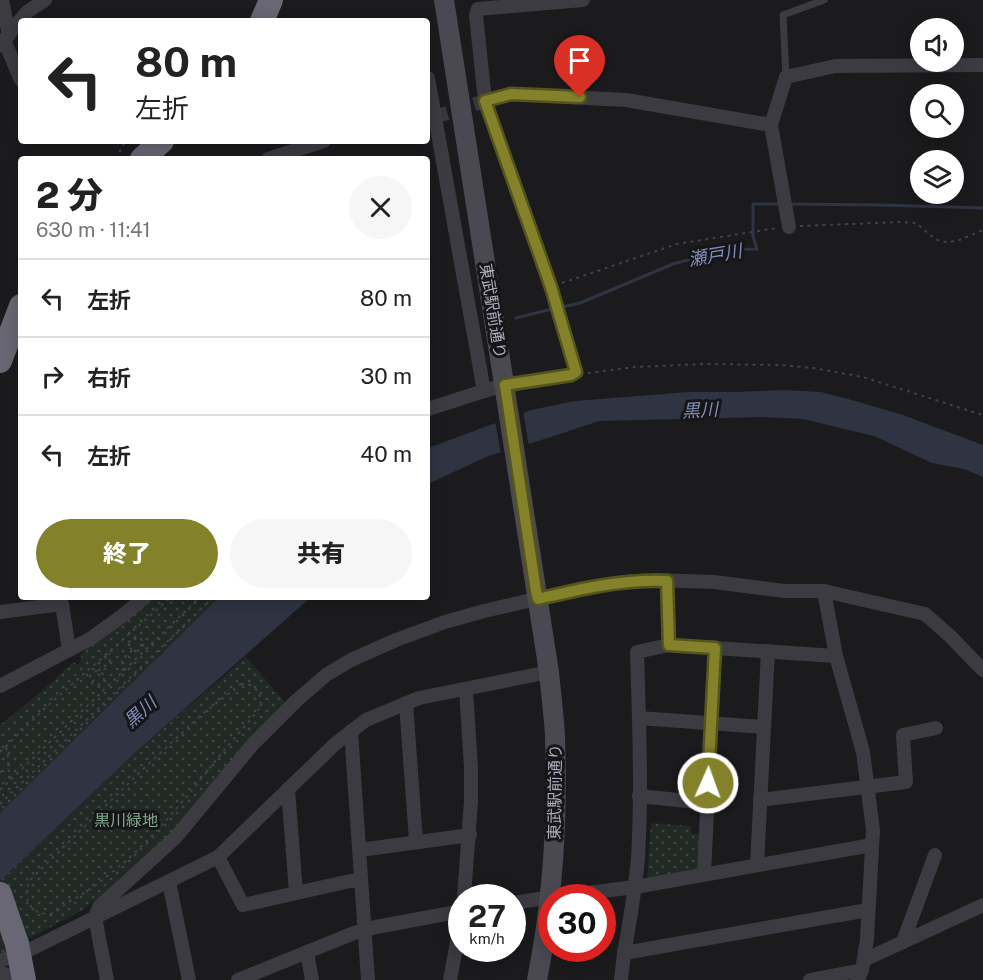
<!DOCTYPE html>
<html lang="ja">
<head>
<meta charset="utf-8">
<style>
	body { margin:0; font-family:"Public Sans","Noto Sans JP",sans-serif; background:#f6f6f6; color:#222; height:100vh; display:flex; flex-direction:column; font-size:22px; white-space:nowrap }
	* { box-sizing:border-box; margin:0 }
	p { font-size:20px; color:#767676 }
	.icon { flex:none; width:33px; height:33px; fill:none; stroke:currentColor; stroke-width:2; stroke-linecap:round; stroke-linejoin:round }
	.map { position:relative; flex:1; overflow:hidden }
	.drawer { position:absolute; left:18px; top:156px; width:412px; height:444px; display:flex; flex-direction:column; background:#fff; border-radius:6px; box-shadow:0 3px 15px #0003 }
	.drawer>* { flex:none }
	.banner { position:absolute; left:18px; top:18px; width:412px; height:126px; border-radius:6px; box-shadow:0 3px 15px #0003; background:#fff; color:#222; overflow:hidden }
	.fabs { position:absolute; left:910px; top:18px; display:grid; gap:12px }
	.fabs a { display:grid; place-items:center; width:54px; height:54px; border-radius:50%; background:#fff; box-shadow:0 3px 15px #0003; font-size:30px }
	.speed { position:absolute; left:448px; top:884px; display:flex; gap:12px; font-size:30px; font-weight:700; text-align:center }
	.speed>* { display:grid; place-content:center; width:78px; height:78px; border-radius:50%; background:#fff; box-shadow:0 3px 15px #0003; line-height:1 }
	.speed small { font-size:15px; font-weight:400 }
	.speed .limit { border:9px solid #d22; background:#fff; color:#111 }
	.pin { position:absolute; display:grid; place-items:center; width:51px; height:51px; color:#fff; margin:-62px -26px; border-radius:50% 50% 50% 0; rotate:-45deg; box-shadow:0 0 6px #0007 }
	.pin .icon { rotate:45deg }
	.me { position:absolute; width:66px; margin:-33px; rotate:2deg; stroke-linejoin:round; filter:drop-shadow(0 0 4px #0008) }
	.turn { display:flex; align-items:center; gap:21px; height:126px; padding:0 18px; font-size:27px }
	.turn .icon { width:78px; height:78px; stroke-width:2.5 }
	.turn b { display:block; font-size:42px; line-height:51px }
	.round { display:grid; place-items:center; flex:none; width:63px; height:63px; border-radius:32px; background:#f6f6f6 }
	.overview { display:flex; align-items:center; justify-content:space-between; height:102px; padding:0 18px }
	h1 { font-size:36px; font-weight:800; line-height:45px }
	.button { display:flex; gap:12px; margin-top:auto; padding:12px 18px }
	.button a { flex:1; height:69px; border-radius:36px; background:#83822b; color:#fff; font-size:24px; font-weight:800; line-height:69px; text-align:center }
	.button a+a { background:#f6f6f6; color:#222 }
	ul { padding:0; list-style:none }
	li { display:flex; align-items:center; gap:18px; height:78px; padding:0 18px; border-top:2px solid #e0e0e0 }
	li div { flex:1 }
	li b { display:block; font-size:22px }
	li em { font-style:normal }
	.map>svg:first-child { display:block }
	.grass { fill:url(#grass-dots) }
	.water { fill:#2f3442 }
	.pier { fill:#1b1a1d }
	.lines { fill:none; stroke-linecap:round; stroke-linejoin:round }
	.stream { stroke:#2f3442; stroke-width:3 }
	.street-tunnel { stroke:#38373d; stroke-width:14; stroke-dasharray:14 7; stroke-linecap:butt }
	.path { stroke:#424149; stroke-width:2; stroke-dasharray:3 4.5; stroke-linecap:butt }
	.lane { stroke:#3c3b42; stroke-width:7 }
	.street { stroke:#3c3b42; stroke-width:14 }
	.secondary { stroke:#4a4952; stroke-width:20 }
	.highway { stroke:#686773; stroke-width:24 }
	.highway-bridge { stroke:#686773; stroke-width:24 }
	.route-casing { stroke:#55541c; stroke-width:15 }
	.route { stroke:#83822b; stroke-width:10 }
	.labels { text-anchor:middle; dominant-baseline:central; stroke-width:6; stroke-linejoin:round; paint-order:stroke }
	.street-label { font-size:16px; fill:#adadbd; stroke:#161518 }
	.park-label { font-size:16px; fill:#83a892; stroke:#161518 }
	.water-label { font-size:18px; font-style:italic; fill:#838eb9; stroke:#161518 }
</style>
</head>
<body>
<div class="map">
<svg width="983" height="980" viewBox="0 0 983 980">
	<defs>
		<pattern id="grass-dots" width="8" height="8" patternUnits="userSpaceOnUse" patternTransform="scale(1.5)"><rect width="8" height="8" fill="#202924"/><path d="M2 2h.1M6 6h.1" fill="none" stroke="#3e4542" stroke-width="1.8" stroke-linecap="round"/></pattern>
	</defs>
	<rect width="100%" height="100%" fill="#1b1a1d"/>
	<g class="grass">
		<polygon points="150,597 219,597 0,813 0,725 49,685 73,662 78,665 81,661 81,654"/>
		<polygon points="246,657 286,703 177,829 120,883 81,911 0,954 0,881 138,750"/>
		<polygon points="651,823 691,826 691,834 702,833 701,867 695,873 647,881"/>
	</g>
	<g class="water">
		<polygon points="784,390 821,392 859,402 903,415 983,445 983,477 964,469 932,463 874,436 803,419 763,417 599,421 548,438 488,456 428,484 428,448 531,410 575,401 689,392 737,392"/>
		<polygon points="219,597 311,597 138,750 0,881 0,813"/>
	</g>
	<polygon class="pier" points="523,410 529,447 501,455 495,420"/>
	<g class="lines">
		<g class="stream">
			<polyline points="788,204 879,205 983,208"/>
			<polyline points="562,307 580,303 673,264 723,250 757,249 753,236 753,204 781,204"/>
			<polyline points="516,318 552,309"/>
		</g>
		<polyline class="street-tunnel" points="434,117 485,101"/>
		<g class="path">
			<polyline points="116,159 125,141"/>
			<polyline points="800,226 902,222 916,223 935,239 943,242 957,241 983,230"/>
			<polyline points="562,283 677,244 777,228"/>
			<polyline points="588,373 635,367 705,364 780,365 813,368 863,377 983,415"/>
			<circle cx="136" cy="644" r="7"/>
			<polyline points="98,671 110,662 109,653"/>
			<polyline points="123,671 122,659 133,650"/>
			<circle cx="97" cy="678" r="7"/>
			<path d="M241,684L250,685L259,692L261,704L259,709C244,728 227,746 212,765C179,807 144,849 101,881C91,889 81,895 70,901C62,906 57,914 47,914C26,913 21,890 33,877L141,771L201,715Z"/>
			<path d="M6,747C10,760 6,766 11,779"/>
			<polyline points="0,752 44,709 171,597"/>
			<polyline points="0,772 7,769"/>
			<polyline points="0,790 200,597"/>
			<polyline points="0,804 213,597"/>
		</g>
		<polyline class="lane" points="786,77 783,15 824,0"/>
		<g class="street">
			<polyline points="2,0 9,35"/>
			<polyline points="4,40 21,80"/>
			<polyline points="0,45 27,12 45,0"/>
			<polyline points="428,78 484,391"/>
			<polyline points="485,101 511,94 626,100 771,125"/>
			<polyline points="268,159 324,141"/>
			<polyline points="789,227 771,125 786,77 835,66 983,65"/>
			<polyline points="428,409 484,391 505,385 571,375 576,372 551,287 485,101 476,15 478,9 583,0"/>
			<polyline points="667,581 669,645"/>
			<polyline points="824,591 836,656 863,752 873,830 867,939 862,970 858,980"/>
			<polyline points="0,612 62,604 69,650"/>
			<path d="M836,656L669,645L637,652C639,721 642,790 638,858C635,890 630,921 624,953L868,910"/>
			<polyline points="0,686 90,639 122,616 145,597"/>
			<polyline points="406,703 416,841"/>
			<polyline points="639,718 763,727"/>
			<polyline points="351,731 368,980"/>
			<polyline points="288,789 296,893"/>
			<polyline points="639,796 707,803"/>
			<polyline points="760,800 906,782 903,735 936,728"/>
			<polyline points="360,850 470,835"/>
			<polyline points="218,857 243,905 350,881 361,881"/>
			<polyline points="757,865 768,651"/>
			<polyline points="704,874 715,647"/>
			<polyline points="169,882 189,980"/>
			<polyline points="464,897 471,801 471,768 466,689"/>
			<polyline points="556,897 635,887 872,845"/>
			<polyline points="513,903 552,897"/>
			<polyline points="903,942 935,855"/>
			<polyline points="307,952 312,980"/>
			<polyline points="864,960 983,905"/>
			<polyline points="0,961 27,951 218,857 335,744 366,720 419,698 549,672"/>
			<polyline points="0,973 5,974 11,980"/>
			<polyline points="107,980 95,917 99,907 176,837 253,744 296,701 326,675 351,660 396,640 445,622 484,611 579,589 623,582 656,580 714,582 784,591 824,591 925,614 950,636 983,670"/>
			<polyline points="238,980 354,933 376,927 462,911"/>
			<polyline points="450,980 462,915"/>
			<polyline points="621,980 624,953"/>
			<polyline points="810,980 862,970"/>
		</g>
		<path class="secondary" d="M444,0L549,672C551,694 554,715 555,737C558,818 553,900 537,980"/>
		<g class="highway">
			<polyline points="262,21 271,0"/>
			<polyline points="142,159 162,141"/>
			<polyline points="0,361 21,306"/>
			<polyline points="17,944 24,980"/>
		</g>
		<polyline class="highway-bridge" points="0,894 17,944"/>
	</g>
	<g class="lines">
		<g class="route-casing">
			<path id="route" d="M580,97L511,94L485,101L551,287L576,372L571,375L505,385L536,591L538,599C580,589 623,579 667,581L669,645L715,648L708,783"/>
		</g>
		<use href="#route" class="route"/>
	</g>
	<g class="labels">
		<g class="street-label">
			<text transform="translate(493 311) rotate(81)">東武駅前通り</text>
			<text transform="translate(555 792) rotate(-89)">東武駅前通り</text>
		</g>
		<g class="park-label">
			<text x="126" y="820">黒川緑地</text>
		</g>
		<g class="water-label">
			<text transform="translate(715 255) rotate(-10)">瀬戸川</text>
			<text transform="translate(700 410) rotate(-3)">黒川</text>
			<text transform="translate(140 712) rotate(-42)">黒川</text>
		</g>
	</g>
</svg>
<div class="fabs">
<a><svg class="icon" aria-label="sound" viewBox="0 0 24 24"><path d="M4 9h4l5-4v14l-5-4H4zM17 9q2 3 0 6"/></svg></a>
<a><svg class="icon" aria-label="search" viewBox="0 0 24 24"><circle cx="10" cy="10" r="6"/><path d="M15 15l6 6"/></svg></a>
<a><svg class="icon" aria-label="layers" viewBox="0 0 24 24"><path d="M12 4l9 5-9 5-9-5zM3 14l9 5 9-5"/></svg></a>
</div>
<div class="speed"><div>27<small>km/h</small></div><div class="limit">30</div></div>
<div class="pin" style="left:580px;top:97px;background:#d93025"><svg class="icon" aria-label="arrive" viewBox="0 0 24 24"><path d="M6 21V4h12l-3 4 3 4H6"/></svg></div>
<svg class="me" style="left:708px;top:783px" viewBox="-20 -20 40 40"><circle r="17" fill="#83822b" stroke="#fff" stroke-width="3"/><path d="M0-11L8 9 0 5-8 9z" fill="#fff"/></svg>
<div class="banner">
<div class="turn"><svg class="icon" aria-label="left" viewBox="0 0 24 24"><path d="M17 20v-9H6M10 6l-5 5 5 5"/></svg><div><b>80 m</b>左折</div></div>
</div>
<section class="drawer">
<div class="overview"><div><h1>2 分</h1><p>630 m · 11:41</p></div><a class="round"><svg class="icon" aria-label="close" viewBox="0 0 24 24"><path d="M6 6l12 12M18 6L6 18"/></svg></a></div>
<ul>
<li><svg class="icon" aria-label="left" viewBox="0 0 24 24"><path d="M17 20v-9H6M10 6l-5 5 5 5"/></svg><div><b>左折</b></div><em>80 m</em></li>
<li><svg class="icon" aria-label="right" viewBox="0 0 24 24"><path d="M7 20v-9h11M14 6l5 5-5 5"/></svg><div><b>右折</b></div><em>30 m</em></li>
<li><svg class="icon" aria-label="left" viewBox="0 0 24 24"><path d="M17 20v-9H6M10 6l-5 5 5 5"/></svg><div><b>左折</b></div><em>40 m</em></li>
</ul>
<div class="button"><a>終了</a><a>共有</a></div>
</section>
</div>
</body>
</html>
